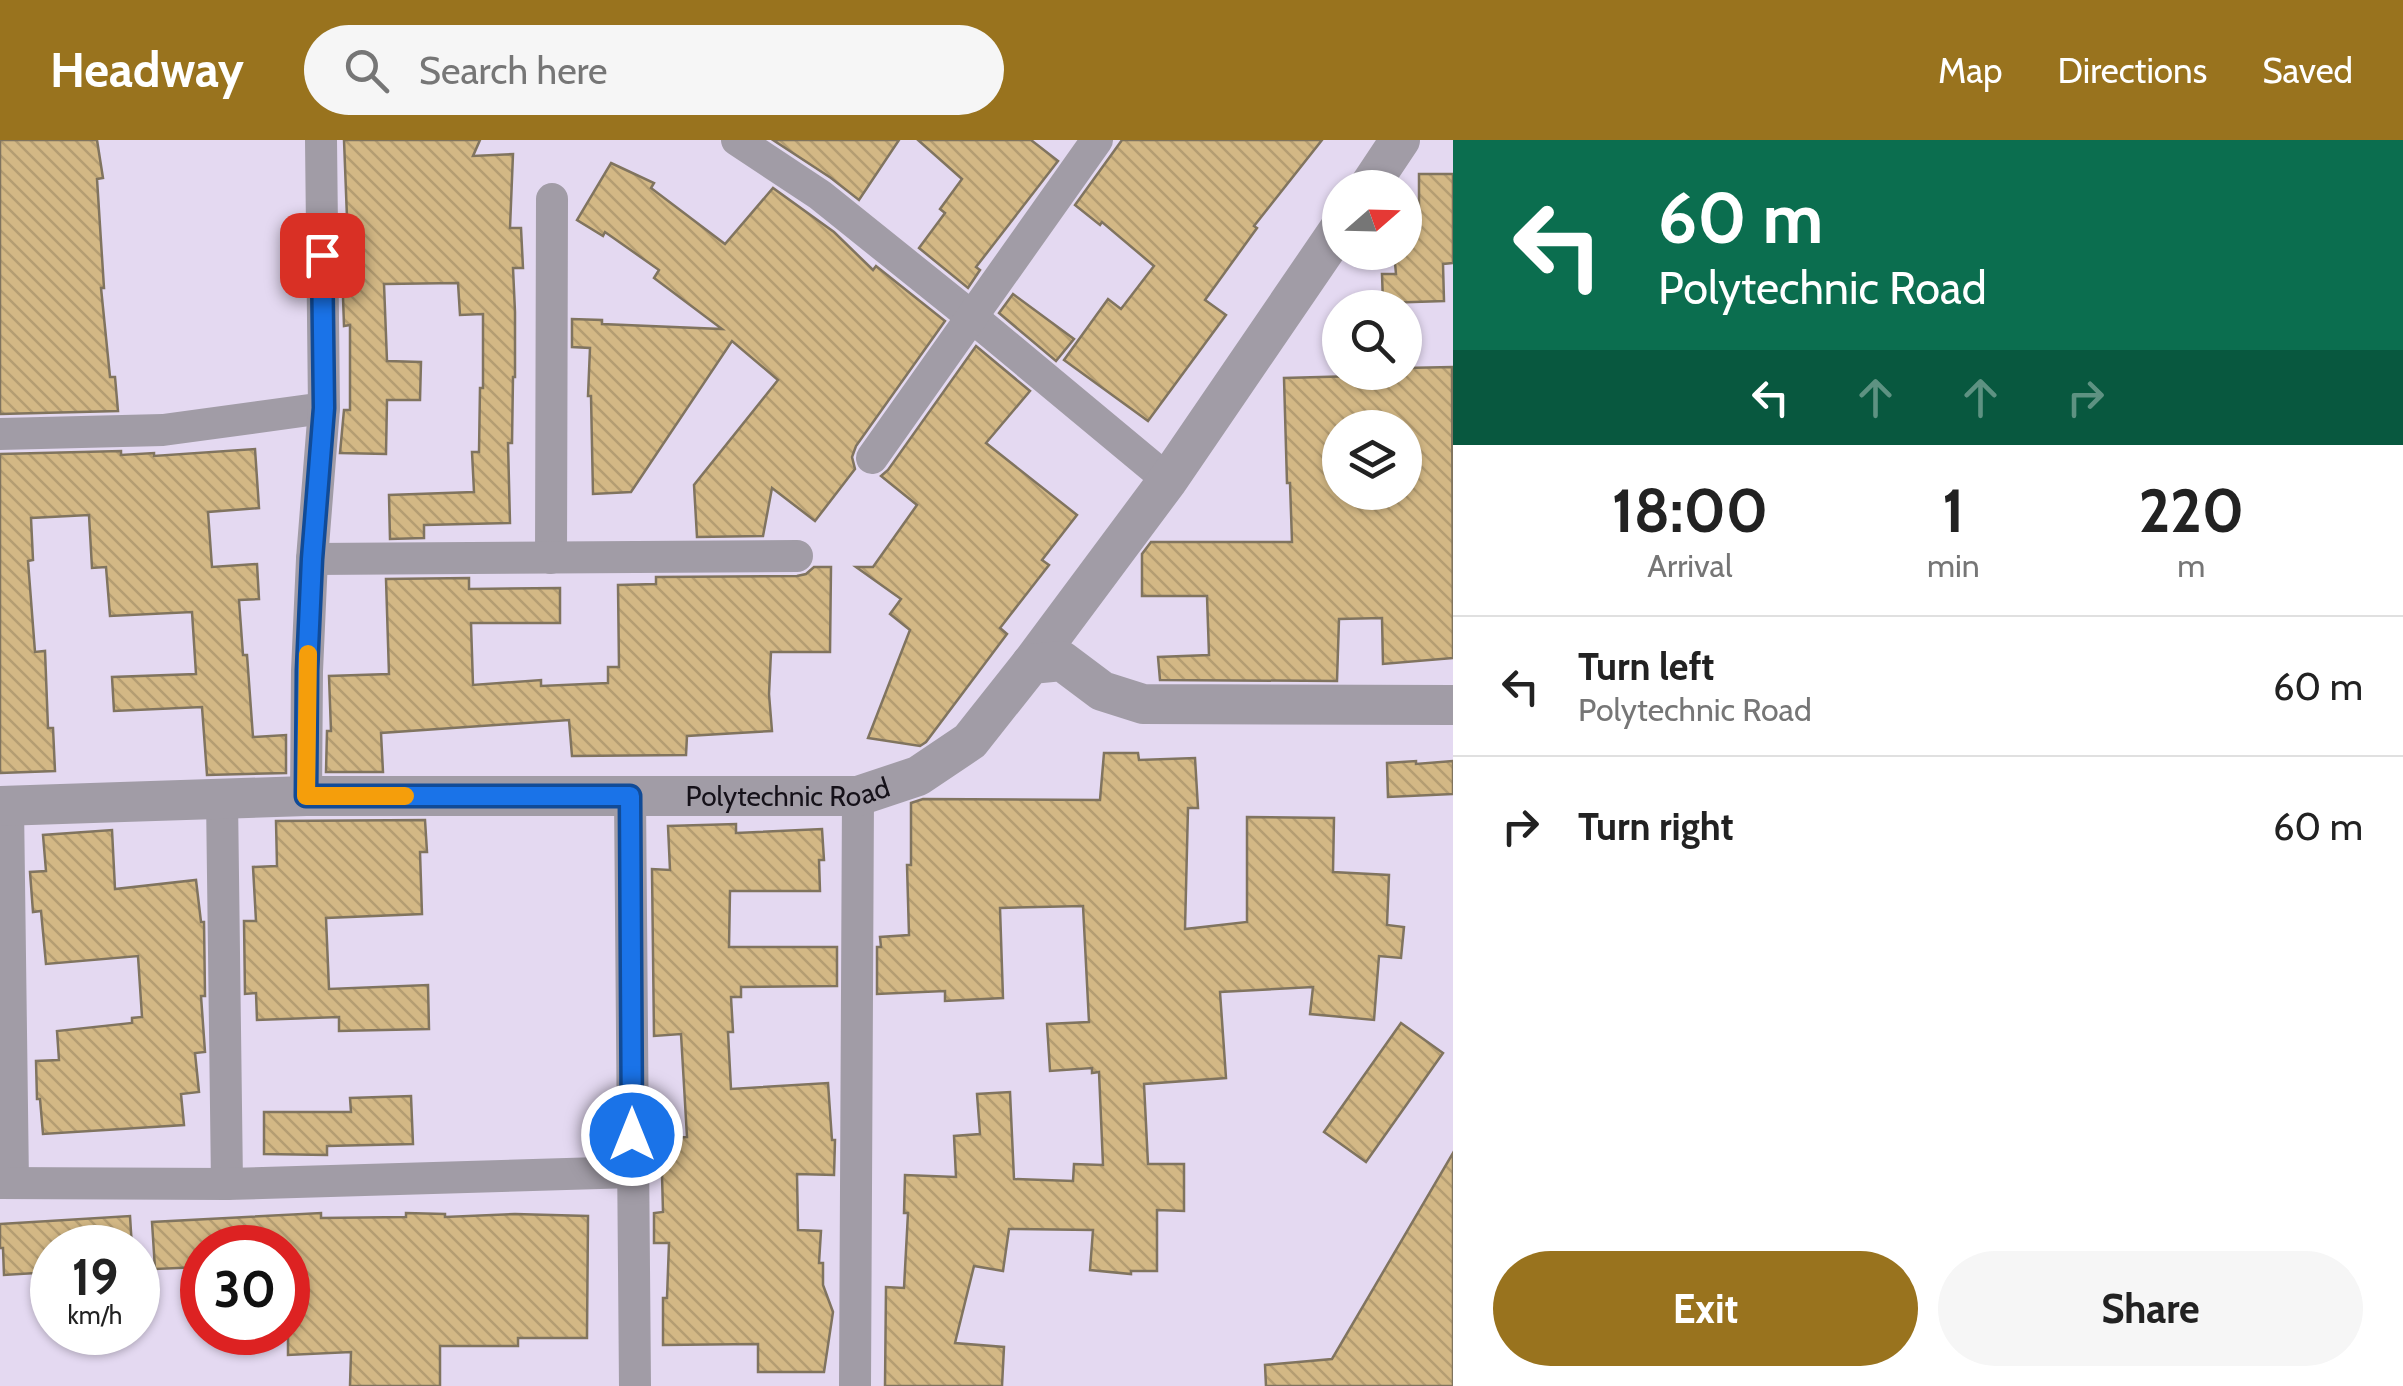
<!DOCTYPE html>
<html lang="en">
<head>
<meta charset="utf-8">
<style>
	body { margin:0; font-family:Cabin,sans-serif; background:#f6f6f6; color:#222; height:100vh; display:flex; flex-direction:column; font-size:38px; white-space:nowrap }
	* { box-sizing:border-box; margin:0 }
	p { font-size:32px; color:#767676 }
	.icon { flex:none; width:55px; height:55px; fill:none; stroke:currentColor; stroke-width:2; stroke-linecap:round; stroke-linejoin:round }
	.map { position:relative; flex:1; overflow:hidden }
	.sheet { display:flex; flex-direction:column; background:#fff; width:950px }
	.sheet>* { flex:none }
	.hud { background:#0b6e4f; color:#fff; overflow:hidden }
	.needle { width:65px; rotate:70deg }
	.buttons { position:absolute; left:1322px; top:30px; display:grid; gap:20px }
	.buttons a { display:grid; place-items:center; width:100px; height:100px; border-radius:50%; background:#fff; box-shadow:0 2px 8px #0004; font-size:50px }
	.speed { position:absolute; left:30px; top:1085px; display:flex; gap:20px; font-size:50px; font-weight:700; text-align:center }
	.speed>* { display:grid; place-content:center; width:130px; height:130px; border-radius:50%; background:#fff; box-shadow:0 2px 8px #0004; line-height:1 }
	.speed small { font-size:25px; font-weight:400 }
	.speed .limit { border:15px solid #d22; background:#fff; color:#111 }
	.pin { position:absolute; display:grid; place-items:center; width:85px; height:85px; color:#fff; margin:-42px; border-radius:20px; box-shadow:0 5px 15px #0006 }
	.me { position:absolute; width:110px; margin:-55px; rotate:0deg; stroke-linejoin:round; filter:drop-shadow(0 0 8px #0008) }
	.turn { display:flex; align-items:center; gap:35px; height:210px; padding:0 40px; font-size:45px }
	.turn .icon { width:130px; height:130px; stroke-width:2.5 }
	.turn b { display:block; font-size:70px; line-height:85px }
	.lanes { display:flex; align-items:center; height:95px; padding:0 40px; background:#0003; justify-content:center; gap:50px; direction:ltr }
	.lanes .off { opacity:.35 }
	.eta { display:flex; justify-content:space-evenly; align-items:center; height:170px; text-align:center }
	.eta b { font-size:60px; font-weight:700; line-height:70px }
	.primary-button { display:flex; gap:20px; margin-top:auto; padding:20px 40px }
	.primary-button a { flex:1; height:115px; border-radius:60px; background:#99731e; color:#fff; font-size:40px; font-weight:700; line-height:115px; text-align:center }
	.primary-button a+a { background:#f6f6f6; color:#222 }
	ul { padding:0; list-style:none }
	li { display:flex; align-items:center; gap:30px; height:140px; padding:0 40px; border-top:2px solid #e0e0e0 }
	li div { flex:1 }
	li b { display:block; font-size:38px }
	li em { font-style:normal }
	header { display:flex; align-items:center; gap:60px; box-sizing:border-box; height:140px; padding:0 50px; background:#99731e; color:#fff }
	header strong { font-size:48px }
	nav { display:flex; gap:55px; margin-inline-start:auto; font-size:35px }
	.search { width:700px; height:90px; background:#f6f6f6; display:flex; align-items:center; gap:25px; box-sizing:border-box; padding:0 35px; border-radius:55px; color:#767676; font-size:38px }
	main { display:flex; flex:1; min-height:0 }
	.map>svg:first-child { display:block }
	.building { fill:url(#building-back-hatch); stroke:#80745f; stroke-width:2.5; fill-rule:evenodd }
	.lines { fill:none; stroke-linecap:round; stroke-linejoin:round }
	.minor { stroke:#a19ca6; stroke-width:32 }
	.tertiary { stroke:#a19ca6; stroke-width:40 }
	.route-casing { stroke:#114b97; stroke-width:25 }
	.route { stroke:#1a73e8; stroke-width:18 }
	.slow { stroke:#f59e0b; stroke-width:18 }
	.labels { text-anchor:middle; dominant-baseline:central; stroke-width:8; stroke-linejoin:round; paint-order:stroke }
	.street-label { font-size:28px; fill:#151119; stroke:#f1e6fe }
</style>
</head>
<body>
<header>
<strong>Headway</strong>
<div class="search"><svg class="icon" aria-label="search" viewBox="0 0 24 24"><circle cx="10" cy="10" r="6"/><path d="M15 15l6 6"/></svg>Search here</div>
<nav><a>Map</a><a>Directions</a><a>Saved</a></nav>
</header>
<main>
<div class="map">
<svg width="1453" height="1246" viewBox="0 0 1453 1246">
	<defs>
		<pattern id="building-back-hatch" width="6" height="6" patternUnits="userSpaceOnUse" patternTransform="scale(2.5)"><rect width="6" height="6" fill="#d3b885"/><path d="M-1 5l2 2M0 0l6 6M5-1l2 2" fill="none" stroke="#b49d72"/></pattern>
	</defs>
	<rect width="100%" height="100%" fill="#e4d9f1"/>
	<g class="building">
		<polygon points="0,0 97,0 103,38 97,39 104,148 101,148 110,237 115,237 118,271 0,274"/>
		<polygon points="344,0 480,0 473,16 513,14 510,88 521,88 523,128 513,128 515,172 515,237 513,237 512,303 508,303 510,383 424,385 424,398 390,399 389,355 474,352 472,312 479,312 480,248 483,248 483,174 460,175 458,143 384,144 387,221 421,222 420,260 387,260 386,314 340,313 344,270 350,270 350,185 344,186 343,157 343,153 347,153 348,104"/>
		<polygon points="773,0 899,0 859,60 831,38"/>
		<polygon points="918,0 1031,0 1058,21 976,127 980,130 968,148 919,108 945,73 940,69 962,39"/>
		<polygon points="1122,0 1322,0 1254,86 1257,88 1205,160 1226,175 1148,281 1064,220 1108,159 1121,169 1154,126 1102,82 1100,85 1075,65"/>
		<polygon points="611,23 654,43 651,48 725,104 773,48 834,92 873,130 876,126 945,181 856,306 852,317 855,329 815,381 772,348 763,396 697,397 694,345 778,240 732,201 631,352 593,354 591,256 588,256 590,208 572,207 572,179 602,180 602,184 722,189 654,138 659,130 605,92 603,96 577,80"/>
		<polygon points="1419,34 1453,34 1453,123 1443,124 1444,161 1383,163 1382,134 1396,134 1394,112 1405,112 1405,68 1419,67"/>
		<polygon points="1013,154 1074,199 1056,221 999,173"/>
		<polygon points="976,206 1030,251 986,303 1077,375 1042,420 1049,425 1000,488 1007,494 926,602 920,606 868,598 910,490 890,474 901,459 856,427 873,427 917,365 881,336 888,330"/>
		<path d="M1452,227L1453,518L1383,524L1382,478L1339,479L1337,541L1160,540L1158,517L1209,515L1207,456H1142V414L1151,402H1292L1290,343H1287L1284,238L1395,235V232H1405V228ZM1340,288H1405V352H1340Z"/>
		<polygon points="255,309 259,368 208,372 212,427 257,424 259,459 239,460 243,515 247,515 253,597 286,595 286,633 207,635 202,567 114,571 112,537 196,534 192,472 110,476 106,427 92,428 89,375 31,378 33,420 28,421 35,512 45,511 48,588 53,588 55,631 0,633 0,314 121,311 121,315 154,313 154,316"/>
		<polygon points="814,427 831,427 830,512 771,512 769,554 772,591 687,596 686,615 572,616 569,580 381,593 383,632 326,632 327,591 331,591 329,536 389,534 386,439 469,438 469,449 560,448 560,483 471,483 473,545 541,540 541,546 608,543 608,527 619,527 618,445 656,444 656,437 797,436 806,434"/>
		<polygon points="1104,613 1138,613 1139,620 1195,618 1198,668 1188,668 1185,789 1247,782 1247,677 1334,678 1333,732 1389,735 1387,785 1404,787 1401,818 1379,816 1374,880 1310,874 1313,847 1220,852 1226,938 1144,944 1148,1024 1184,1024 1184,1071 1157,1070 1157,1131 1131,1131 1131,1134 1090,1130 1093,1090 1009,1089 1003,1131 974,1126 955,1203 1004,1207 1002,1246 885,1246 886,1147 904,1148 908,1073 904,1073 905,1035 956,1037 954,996 980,994 977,954 1010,952 1014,1039 1073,1041 1074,1024 1103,1025 1099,932 1092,933 1092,928 1050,931 1047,884 1089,882 1083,766 1000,768 1003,858 945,861 945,851 877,854 877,807 881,807 880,797 909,795 907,725 911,725 911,663 923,659 1100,660"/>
		<polygon points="1416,621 1416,624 1453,621 1453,654 1388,657 1387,623"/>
		<polygon points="425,680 427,712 420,712 422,774 326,778 329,849 428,845 429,889 339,891 339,877 257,880 256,853 245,854 244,781 256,781 253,727 277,726 276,681"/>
		<polygon points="736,684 736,693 822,689 824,720 819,720 820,751 730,751 729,807 837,807 837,846 741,847 741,857 731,857 733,892 728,892 731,949 828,943 832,1000 835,1000 834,1035 797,1034 798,1090 821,1091 819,1123 823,1123 823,1145 833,1172 824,1232 758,1232 758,1204 663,1205 663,1158 667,1158 669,1103 654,1103 654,1073 663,1072 661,998 687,997 681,894 654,896 652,729 670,730 668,686"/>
		<polygon points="112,690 115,749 196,740 201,782 204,782 205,856 201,856 205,912 195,913 199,952 181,954 184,985 43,994 40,959 37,959 36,921 59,920 57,891 132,883 132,878 142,877 138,816 46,824 41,771 33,772 30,732 46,731 43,695"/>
		<polygon points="1401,883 1443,913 1366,1022 1324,992"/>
		<polygon points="411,956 413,1004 327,1006 327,1015 264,1014 264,972 351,972 350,958"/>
		<polygon points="1453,1013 1453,1246 1266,1246 1265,1225 1332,1219"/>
		<polygon points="321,1073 321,1078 406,1077 406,1073 445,1074 445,1077 515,1074 588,1076 587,1198 518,1198 518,1206 440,1206 440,1246 350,1246 351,1212 288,1215 288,1108 202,1108 202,1127 155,1129 152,1082"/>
		<polygon points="130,1076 132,1108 52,1108 52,1132 4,1135 3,1108 0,1108 0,1084"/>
	</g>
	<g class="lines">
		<g class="minor">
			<polyline points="737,0 820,55 972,177 1168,340"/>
			<polyline points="0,294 163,290 324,268"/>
			<polyline points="872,318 1097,0"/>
			<polyline points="551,418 552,59"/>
			<polyline points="312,419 797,416"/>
			<polyline points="306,656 307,531 312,419 324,268 321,0"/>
			<polyline points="630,656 635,1246"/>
			<polyline points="222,658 227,1044"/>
			<polyline points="8,665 13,1043"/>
			<polyline points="0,1043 227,1044 633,1032"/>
			<polyline points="855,1246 858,656"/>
		</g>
		<g class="tertiary">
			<polyline points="1368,48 1400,0"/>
			<polyline points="1031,524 1168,340 1340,88"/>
			<path id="s1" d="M0,666L306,656H858L918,636L970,601L1031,524L1062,521L1102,551L1143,564L1453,565"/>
		</g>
	</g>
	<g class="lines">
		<g class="route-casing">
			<polyline id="route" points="322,115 324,268 312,419 307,530 306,656 630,656 632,995"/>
		</g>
		<use href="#route" class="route"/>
		<polyline class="slow" points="308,514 306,656 405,656"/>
	</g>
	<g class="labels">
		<g class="street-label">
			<text stroke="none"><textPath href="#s1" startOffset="788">Polytechnic Road</textPath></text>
		</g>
	</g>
</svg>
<div class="buttons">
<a><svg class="needle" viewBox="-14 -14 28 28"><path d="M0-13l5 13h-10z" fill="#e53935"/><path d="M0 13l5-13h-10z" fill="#767676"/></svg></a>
<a><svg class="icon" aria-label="search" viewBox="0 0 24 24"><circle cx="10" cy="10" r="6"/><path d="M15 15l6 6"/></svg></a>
<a><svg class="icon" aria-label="layers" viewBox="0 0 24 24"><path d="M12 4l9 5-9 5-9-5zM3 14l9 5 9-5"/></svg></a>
</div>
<div class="speed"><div>19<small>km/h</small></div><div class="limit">30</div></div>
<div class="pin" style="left:322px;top:115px;background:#d93025"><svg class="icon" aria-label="arrive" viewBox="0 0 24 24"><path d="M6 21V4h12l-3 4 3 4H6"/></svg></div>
<svg class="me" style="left:632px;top:995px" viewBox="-20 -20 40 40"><circle r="17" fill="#1a73e8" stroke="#fff" stroke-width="3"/><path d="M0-11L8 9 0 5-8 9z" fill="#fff"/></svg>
</div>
<section class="sheet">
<div class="hud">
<div class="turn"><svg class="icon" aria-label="left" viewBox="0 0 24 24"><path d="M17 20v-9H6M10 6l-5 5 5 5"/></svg><div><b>60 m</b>Polytechnic Road</div></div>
<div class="lanes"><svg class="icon" aria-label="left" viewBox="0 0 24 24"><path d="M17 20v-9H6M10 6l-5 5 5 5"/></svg><svg class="icon off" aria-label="ahead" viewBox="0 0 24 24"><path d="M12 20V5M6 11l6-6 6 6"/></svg><svg class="icon off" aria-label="ahead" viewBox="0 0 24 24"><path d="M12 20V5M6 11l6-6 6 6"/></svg><svg class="icon off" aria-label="right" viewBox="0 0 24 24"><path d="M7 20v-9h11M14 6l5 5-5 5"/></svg></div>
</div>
<div class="eta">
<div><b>18:00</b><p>Arrival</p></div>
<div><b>1</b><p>min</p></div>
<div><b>220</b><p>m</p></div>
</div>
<ul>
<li><svg class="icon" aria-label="left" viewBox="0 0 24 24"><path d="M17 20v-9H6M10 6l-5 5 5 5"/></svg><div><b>Turn left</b><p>Polytechnic Road</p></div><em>60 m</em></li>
<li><svg class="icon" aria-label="right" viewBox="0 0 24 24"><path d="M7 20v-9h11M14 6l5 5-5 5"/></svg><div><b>Turn right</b></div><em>60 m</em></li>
</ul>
<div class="primary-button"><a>Exit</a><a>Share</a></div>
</section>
</main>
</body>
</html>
